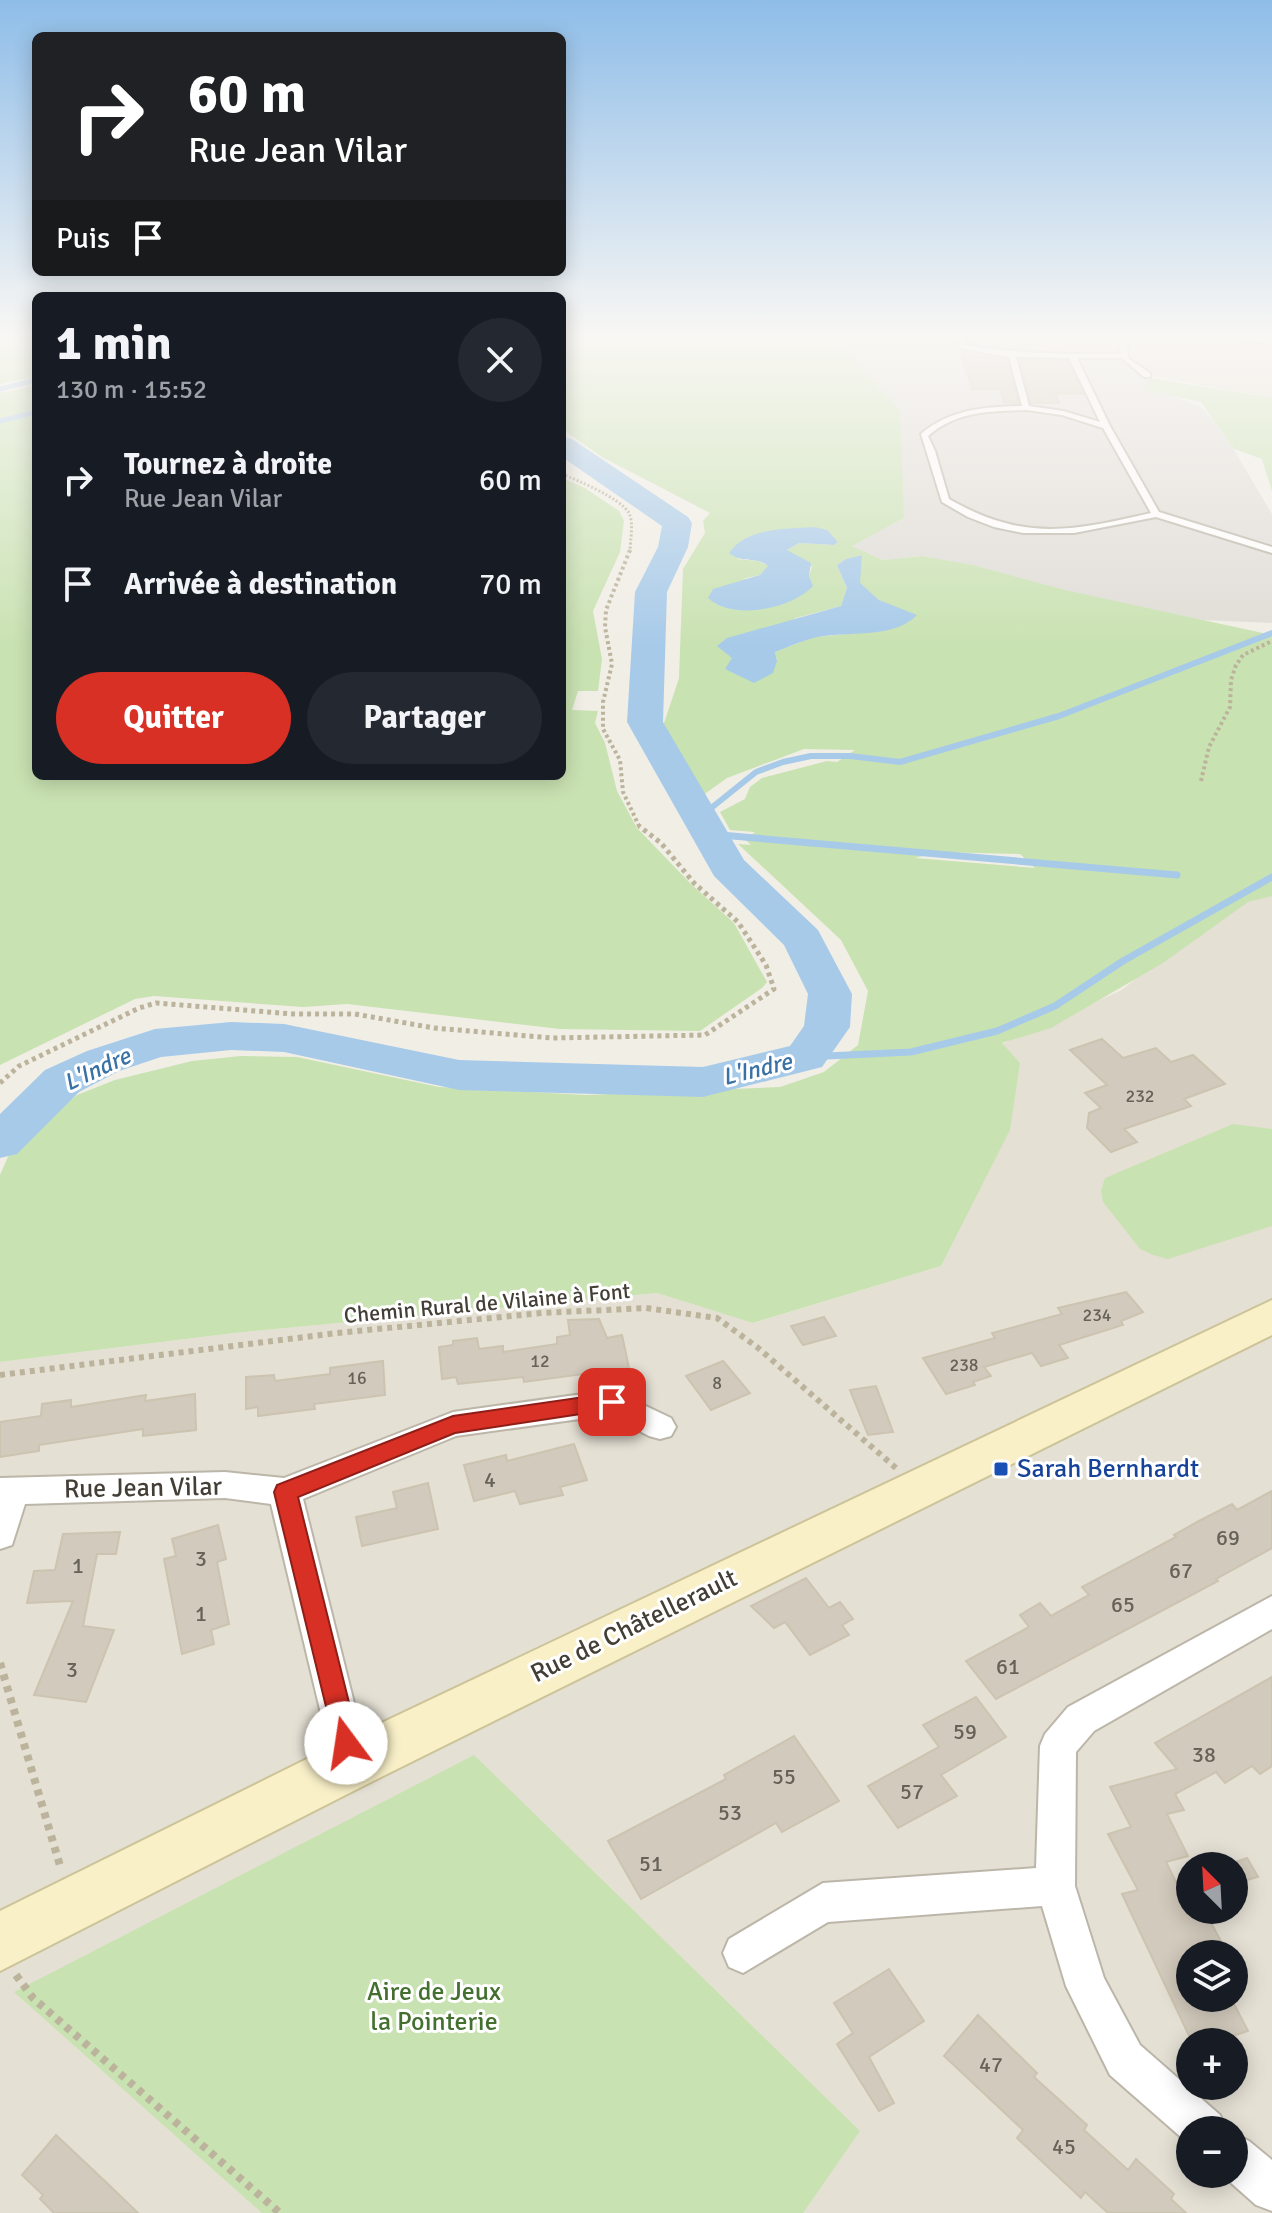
<!DOCTYPE html>
<html lang="fr">
<head>
<meta charset="utf-8">
<style>
	body { margin:0; font-family:Signika,sans-serif; background:#242831; color:#f1f3f6; height:100vh; display:flex; flex-direction:column; font-size:30px; white-space:nowrap }
	* { box-sizing:border-box; margin:0 }
	p { font-size:26px; color:#9ea1a6 }
	.icon { flex:none; width:44px; height:44px; fill:none; stroke:currentColor; stroke-width:2; stroke-linecap:round; stroke-linejoin:round }
	.map { position:relative; flex:1; overflow:hidden }
	.side { position:absolute; left:32px; top:292px; width:534px; height:488px; display:flex; flex-direction:column; background:#171b24; border-radius:12px; box-shadow:0 4px 20px #0003 }
	.side>* { flex:none }
	.hud { position:absolute; left:32px; top:32px; width:534px; height:244px; border-radius:12px; box-shadow:0 4px 20px #0003; background:#202124; color:#fff; overflow:hidden }
	.needle { width:52px; rotate:336deg }
	.buttons { position:absolute; left:1176px; top:1852px; display:grid; gap:16px }
	.buttons a { display:grid; place-items:center; width:72px; height:72px; border-radius:50%; background:#171b24; box-shadow:0 4px 20px #0003; font-size:40px }
	.pin { position:absolute; display:grid; place-items:center; width:68px; height:68px; color:#fff; margin:-34px; border-radius:16px; box-shadow:0 4px 12px #0006 }
	.me { position:absolute; width:88px; margin:-44px; rotate:346deg; stroke-linejoin:round; filter:drop-shadow(0 0 6px #0008) }
	.turn { display:flex; align-items:center; gap:28px; height:168px; padding:0 24px; font-size:36px }
	.turn .icon { width:104px; height:104px; stroke-width:2.5 }
	.turn b { display:block; font-size:56px; line-height:68px }
	.then { display:flex; align-items:center; height:76px; padding:0 24px; background:#0003; gap:16px; font-size:30px }
	.round { display:grid; place-items:center; flex:none; width:84px; height:84px; border-radius:42px; background:#242831 }
	.headline { display:flex; align-items:center; justify-content:space-between; height:136px; padding:0 24px }
	h1 { font-size:48px; font-weight:700; line-height:60px }
	.button { display:flex; gap:16px; margin-top:auto; padding:16px 24px }
	.button a { flex:1; height:92px; border-radius:48px; background:#d93025; color:#fff; font-size:32px; font-weight:700; line-height:92px; text-align:center }
	.button a+a { background:#242831; color:#f1f3f6 }
	ul { padding:0; list-style:none }
	li { display:flex; align-items:center; gap:24px; height:104px; padding:0 24px }
	li div { flex:1 }
	li b { display:block; font-size:30px }
	li em { font-style:normal }
	.map>svg:first-child { display:block }
	.residential { fill:#e5e0d4; fill-rule:evenodd }
	.industrial { fill:#e0ddd7 }
	.green { fill:#c9e2b2; fill-rule:evenodd }
	.water { fill:#a7cae9 }
	.lines { fill:none; stroke-linecap:round; stroke-linejoin:round }
	.stream-far2 { stroke:#a7cae9; stroke-width:5 }
	.stream-far1 { stroke:#a7cae9; stroke-width:6 }
	.stream { stroke:#a7cae9; stroke-width:7 }
	.river { fill:#a7cae9; fill-rule:evenodd }
	.building { fill:#d2cabc; stroke:#ccc3b0; stroke-width:2 }
	.service-casing { stroke:#bcb6a9; stroke-width:4 }
	.minor-casing { stroke:#bcb6a9; stroke-width:4 }
	.secondary-casing { stroke:#cdc399; stroke-width:4 }
	.path-far4 { stroke:#bcb39c; stroke-width:3; stroke-dasharray:2 2; stroke-linecap:butt }
	.path-far3 { stroke:#bcb39c; stroke-width:4; stroke-dasharray:3 3; stroke-linecap:butt }
	.path-far2 { stroke:#bcb39c; stroke-width:5; stroke-dasharray:4 4; stroke-linecap:butt }
	.path-far1 { stroke:#bcb39c; stroke-width:6; stroke-dasharray:5 5; stroke-linecap:butt }
	.path { stroke:#bcb39c; stroke-width:8; stroke-dasharray:6 6; stroke-linecap:butt }
	.service { fill:#fff; fill-rule:evenodd }
	.minor { fill:#fff; fill-rule:evenodd }
	.secondary { fill:#f9f0c8; fill-rule:evenodd }
	.route { fill:#d93025; stroke:#8d1f18; stroke-width:2 }
	.transit-dot { fill:#1a4fb4; stroke:#fff; stroke-width:3 }
	.labels { text-anchor:middle; dominant-baseline:central; stroke-width:6; stroke-linejoin:round; paint-order:stroke }
	.number-label { font-size:18px; fill:#676258 }
	.street-label { font-size:22px; fill:#433f36; stroke:#fff }
	.near-number-label { font-size:22px; fill:#676258 }
	.water-label { font-size:24px; font-style:italic; fill:#3971a4; stroke:#fff }
	.near-transit-label { font-size:26px; fill:#164399; stroke:#fff; text-anchor:start }
	.near-street-label { font-size:26px; fill:#433f36; stroke:#fff }
	.near-park-label { font-size:26px; fill:#436f2f; stroke:#fff }
</style>
</head>
<body>
<div class="map">
<svg width="1272" height="2213" viewBox="0 0 1272 2213">
	<rect width="100%" height="100%" fill="#f1eee6"/>
	<g class="residential">
		<polygon points="1016,336 1272,336 1272,398 1016,351 1007,345"/>
		<path d="M1272,887V2213H0V1362L234,1333L657,1293L754,1323L941,1266L1020,1063L1002,1044L1122,990L1209,918ZM1190,1866H1234V1910H1190ZM1190,1954H1234V1998H1190ZM1190,2042H1234V2086H1190ZM1190,2130H1234V2174H1190Z"/>
	</g>
	<polygon class="industrial" points="1016,336 1007,345 1016,351 1114,353 1171,396 1199,406 1221,428 1272,514 1272,623 1202,620 1067,591 972,565 919,556 884,560 851,546 904,518 839,336"/>
	<g class="green">
		<path d="M562,336H838L843,347L900,411L904,518L852,546L883,560L921,556L973,565L1065,590L1272,635V896L1248,902L1163,963L1051,1028L1002,1043L1020,1063L1010,1130L941,1266L753,1323L657,1293L234,1333L0,1362V1175L14,1143L77,1095L115,1080L192,1061L241,1056L297,1057L439,1087L586,1095L780,1087L824,1072L858,1045L868,991L841,940L738,844L751,845L746,840L755,832L730,830L720,812L745,799L750,787L762,778L827,761L837,762L855,750L804,749L727,778L699,798L662,729L679,678L683,569L705,533L703,521L710,513L602,457L562,429ZM815,527L838,542L834,545L799,543L787,550L812,567L809,576L742,579L760,575L769,566L758,561L737,559L765,532ZM862,555L859,583L879,600L881,631L814,637L775,652L777,661L726,670L732,658L796,618L841,606L847,588L837,565L846,559ZM938,852L1020,854L1035,868L915,858Z"/>
		<polygon points="36,339 36,376 0,384 0,346"/>
		<polygon points="1150,378 1272,398 1272,491 1262,459 1234,449 1201,402 1143,390"/>
		<polygon points="36,386 36,776 562,776 562,478 585,488 619,511 624,521 620,552 593,611 602,659 598,691 578,691 572,710 598,711 595,723 605,743 617,791 637,828 691,884 734,923 767,982 762,988 700,1031 560,1029 347,1004 303,1007 154,996 135,999 0,1065 0,393"/>
		<polygon points="1233,1124 1272,1129 1272,1226 1168,1259 1153,1255 1140,1249 1103,1202 1101,1190 1105,1178"/>
		<polygon points="474,1755 860,2131 803,2213 262,2213 14,1992"/>
	</g>
	<g class="water">
		<path d="M815,527L827,530L838,542L834,545L799,543L787,550L811,563L809,576L813,586C792,609 733,621 708,598L713,589L760,575L768,566C757,556 742,564 729,553C746,527 788,529 815,527Z"/>
		<path d="M862,555L860,583L879,600L917,615C894,639 849,631 818,637C803,640 789,647 775,652L777,661L773,673L754,683L725,669L732,658L717,646L727,638L841,606L847,588L837,565L846,559Z"/>
	</g>
	<g class="lines">
		<g class="stream-far2">
			<polyline points="0,389 36,380"/>
			<polyline points="0,421 36,412"/>
		</g>
		<polyline class="stream-far1" points="700,817 756,772 783,762 811,756 850,756 900,762 1059,716 1272,633"/>
		<g class="stream">
			<polyline points="709,834 1177,875"/>
			<polyline points="806,1057 911,1052 997,1031 1055,1006 1123,961 1272,877"/>
		</g>
		<polygon class="river" points="562,437 572,439 688,517 692,523 688,547 667,592 663,722 744,860 818,930 852,994 850,1027 822,1067 703,1097 459,1090 284,1052 231,1050 161,1057 119,1071 79,1092 17,1154 0,1158 0,1114 45,1070 87,1051 155,1029 231,1022 284,1024 459,1060 703,1067 790,1046 804,1026 808,994 784,945 714,876 627,722 635,592 658,547 662,526 562,457"/>
	</g>
	<g class="building">
		<polygon points="962,354 1007,360 1018,403 1004,402 1000,389 972,389"/>
		<polygon points="1020,360 1067,361 1083,394 1055,393 1059,403 1031,403"/>
		<polygon points="1102,1039 1123,1058 1156,1048 1171,1062 1193,1055 1225,1084 1184,1099 1191,1106 1124,1129 1137,1142 1111,1152 1087,1128 1089,1113 1101,1108 1085,1093 1107,1085 1070,1050"/>
		<polygon points="1126,1292 1143,1312 1121,1321 1123,1325 1059,1345 1068,1358 1041,1366 1032,1353 984,1367 991,1376 973,1382 975,1385 946,1394 923,1358 995,1338 992,1333 1062,1314 1058,1308"/>
		<polygon points="824,1317 836,1336 803,1345 791,1326"/>
		<polygon points="599,1319 607,1338 622,1335 629,1368 524,1382 523,1377 458,1384 456,1377 442,1379 439,1347 453,1345 453,1341 477,1338 479,1349 503,1346 503,1352 557,1344 557,1337 570,1335 568,1320"/>
		<polygon points="383,1361 385,1395 314,1404 315,1409 258,1416 258,1407 246,1409 246,1377 274,1375 275,1381 330,1374 330,1368"/>
		<polygon points="723,1361 750,1393 711,1410 686,1376"/>
		<polygon points="876,1386 893,1432 868,1435 850,1390"/>
		<polygon points="195,1394 196,1430 143,1436 143,1429 39,1445 39,1451 0,1457 0,1422 41,1416 42,1404 71,1400 71,1407 146,1395 145,1401"/>
		<polygon points="574,1444 587,1480 560,1487 563,1495 520,1504 515,1491 474,1501 464,1465 506,1455 507,1461"/>
		<polygon points="428,1483 438,1529 362,1546 356,1517 397,1508 393,1492"/>
		<polygon points="1272,1491 1272,1548 1216,1579 1218,1581 996,1699 966,1661 1029,1627 1020,1615 1040,1603 1051,1616 1089,1595 1082,1587 1176,1537 1174,1535 1197,1522 1232,1504 1237,1510"/>
		<polygon points="218,1525 226,1559 217,1562 229,1624 211,1630 214,1644 182,1654 164,1559 176,1556 172,1539"/>
		<polygon points="120,1532 116,1554 97,1554 83,1626 114,1630 86,1702 34,1695 73,1601 27,1603 34,1571 55,1570 63,1534"/>
		<polygon points="806,1578 829,1608 840,1602 853,1619 842,1625 849,1635 810,1655 785,1622 774,1628 751,1606"/>
		<polygon points="1272,1677 1272,1766 1260,1774 1252,1766 1225,1783 1216,1772 1175,1794 1184,1810 1167,1814 1188,1856 1166,1862 1185,1900 1190,1899 1190,1910 1204,1910 1228,1954 1190,1954 1190,1998 1231,1998 1248,2031 1215,2042 1192,2042 1122,1894 1138,1890 1108,1834 1131,1827 1110,1787 1177,1769 1155,1743"/>
		<polygon points="976,1697 1006,1737 941,1775 957,1796 898,1828 868,1786 939,1747 923,1725"/>
		<polygon points="794,1736 839,1801 782,1832 776,1823 641,1899 608,1841 726,1779 724,1775"/>
		<polygon points="1247,1858 1258,1877 1236,1883 1234,1866 1227,1865"/>
		<polygon points="889,1969 924,2021 869,2057 894,2103 879,2111 837,2044 853,2033 834,2003"/>
		<polygon points="978,2015 1037,2073 1034,2077 1087,2125 1084,2130 1128,2170 1136,2159 1174,2194 1171,2199 1186,2213 1108,2213 1085,2192 1081,2198 1017,2138 1023,2130 944,2056"/>
		<polygon points="56,2135 109,2185 138,2213 54,2213 40,2199 43,2195 22,2175"/>
	</g>
	<g class="lines">
		<g class="service-casing">
			<path id="service" d="M958,336H965V345C1019,354 1067,354 1121,354L1117,336H1124L1129,359L1150,373V377H1144L1122,358H1077L1110,426L1159,512L1272,547V553L1156,517L1074,533H1023L994,527L968,517L942,502L921,434C950,409 985,407 1022,406L1009,357L959,348ZM1016,357L1069,358L1100,422L1063,411L1029,406ZM1026,410L1062,415L1103,428L1151,513C1071,531 1024,542 949,499L935,451L928,436C956,411 991,411 1026,410Z"/>
		</g>
		<g class="minor-casing">
			<g id="minor">
				<polygon points="1239,336 1272,337 1272,345 1240,339"/>
				<polygon points="612,1390 671,1418 676,1427 671,1436 660,1439 649,1436 609,1415 456,1436 303,1499 364,1743 373,1763 367,1775 354,1780 341,1775 328,1743 271,1504 225,1498 25,1504 12,1545 0,1549 0,1478 225,1472 284,1478 453,1412"/>
				<polygon points="1272,1596 1272,1629 1094,1731 1076,1752 1075,1886 1104,1978 1140,2045 1220,2115 1227,2130 1190,2130 1190,2145 1110,2075 1066,1986 1042,1906 828,1922 743,1973 729,1967 723,1953 729,1939 823,1883 1036,1868 1040,1746 1045,1734 1068,1707"/>
				<polygon points="1234,2134 1249,2141 1272,2160 1272,2211 1256,2205 1221,2174 1234,2174"/>
			</g>
		</g>
		<g class="secondary-casing">
			<polygon id="secondary" points="1272,1300 1272,1335 373,1781 0,1971 0,1911 335,1745"/>
		</g>
		<g class="path-far4">
			<polyline points="23,341 36,338"/>
			<path d="M562,474C579,481 620,498 629,513C634,523 630,542 630,552"/>
		</g>
		<g class="path-far3">
			<polyline points="630,550 606,610 605,627 612,664 603,702 603,729 620,760 623,792 640,828"/>
			<polyline points="1201,781 1209,747 1230,707 1231,680 1236,665 1243,655 1272,641"/>
		</g>
		<polyline class="path-far2" points="0,1083 19,1066 139,1008 156,1003 293,1014 355,1014 434,1028 552,1038 705,1035 774,989 766,965 738,922 694,883 661,843 639,826"/>
		<polyline class="path-far1" points="0,1375 337,1333 542,1313 646,1308 717,1318 757,1347 896,1468"/>
		<g class="path">
			<polyline points="0,1663 61,1869"/>
			<polyline points="16,1975 33,1998 280,2213"/>
		</g>
		<use href="#service" class="service"/>
		<use href="#minor" class="minor"/>
		<use href="#secondary" class="secondary"/>
	</g>
	<linearGradient id="sky" x2="0" y2="1"><stop stop-color="#8ebde8"/><stop offset="0.52" stop-color="#f9f7f4"/><stop offset="1" stop-color="#f9f7f4" stop-opacity="0"/></linearGradient>
	<rect width="1272" height="646" fill="url(#sky)"/>
	<polygon class="route" points="612,1393 620,1396 623,1402 620,1408 455,1433 298,1497 359,1743 355,1752 346,1755 337,1752 274,1492 277,1485 453,1416"/>
	<rect class="transit-dot" x="993" y="1461" width="16" height="16" rx="4"/>
	<g class="labels">
		<g class="number-label">
			<text x="1140" y="1096">232</text>
			<text x="1097" y="1315">234</text>
			<text x="540" y="1361">12</text>
			<text x="964" y="1365">238</text>
			<text x="357" y="1378">16</text>
			<text x="717" y="1383">8</text>
		</g>
		<g class="street-label">
			<text transform="translate(487 1303) rotate(-5)">Chemin Rural de Vilaine à Font</text>
		</g>
		<g class="near-number-label">
			<text x="490" y="1479">4</text>
			<text x="1228" y="1537">69</text>
			<text x="201" y="1558">3</text>
			<text x="78" y="1565">1</text>
			<text x="1181" y="1570">67</text>
			<text x="1123" y="1604">65</text>
			<text x="201" y="1613">1</text>
			<text x="1008" y="1666">61</text>
			<text x="72" y="1669">3</text>
			<text x="965" y="1731">59</text>
			<text x="1204" y="1754">38</text>
			<text x="784" y="1776">55</text>
			<text x="912" y="1791">57</text>
			<text x="730" y="1812">53</text>
			<text x="651" y="1863">51</text>
			<text x="991" y="2064">47</text>
			<text x="1064" y="2146">45</text>
		</g>
		<g class="water-label">
			<text transform="translate(97 1069) rotate(-25)">L'Indre</text>
			<text transform="translate(757 1069) rotate(-14)">L'Indre</text>
		</g>
		<g class="near-transit-label">
			<text x="1017" y="1469">Sarah Bernhardt</text>
		</g>
		<g class="near-street-label">
			<text transform="translate(143 1488) rotate(-1)">Rue Jean Vilar</text>
			<text transform="translate(634 1626) rotate(-26)">Rue de Châtellerault</text>
		</g>
		<g class="near-park-label">
			<text x="434" y="1992">Aire de Jeux<tspan x="434" dy="30">la Pointerie</tspan></text>
		</g>
	</g>
</svg>
<div class="buttons">
<a><svg class="needle" viewBox="-14 -14 28 28"><path d="M0-13l5 13h-10z" fill="#e53935"/><path d="M0 13l5-13h-10z" fill="#9ea1a6"/></svg></a>
<a><svg class="icon" aria-label="layers" viewBox="0 0 24 24"><path d="M12 4l9 5-9 5-9-5zM3 14l9 5 9-5"/></svg></a>
<a>+</a>
<a>−</a>
</div>
<div class="pin" style="left:612px;top:1402px;background:#d93025"><svg class="icon" aria-label="arrive" viewBox="0 0 24 24"><path d="M6 21V4h12l-3 4 3 4H6"/></svg></div>
<svg class="me" style="left:346px;top:1743px" viewBox="-20 -20 40 40"><circle r="19" fill="#fff"/><path d="M0-13L10 11 0 6-10 11z" fill="#d93025"/></svg>
<div class="hud">
<div class="turn"><svg class="icon" aria-label="right" viewBox="0 0 24 24"><path d="M7 20v-9h11M14 6l5 5-5 5"/></svg><div><b>60 m</b>Rue Jean Vilar</div></div>
<div class="then">Puis<svg class="icon" aria-label="arrive" viewBox="0 0 24 24"><path d="M6 21V4h12l-3 4 3 4H6"/></svg></div>
</div>
<section class="side">
<div class="headline"><div><h1>1 min</h1><p>130 m · 15:52</p></div><a class="round"><svg class="icon" aria-label="close" viewBox="0 0 24 24"><path d="M6 6l12 12M18 6L6 18"/></svg></a></div>
<ul>
<li><svg class="icon" aria-label="right" viewBox="0 0 24 24"><path d="M7 20v-9h11M14 6l5 5-5 5"/></svg><div><b>Tournez à droite</b><p>Rue Jean Vilar</p></div><em>60 m</em></li>
<li><svg class="icon" aria-label="arrive" viewBox="0 0 24 24"><path d="M6 21V4h12l-3 4 3 4H6"/></svg><div><b>Arrivée à destination</b></div><em>70 m</em></li>
</ul>
<div class="button"><a>Quitter</a><a>Partager</a></div>
</section>
</div>
</body>
</html>
